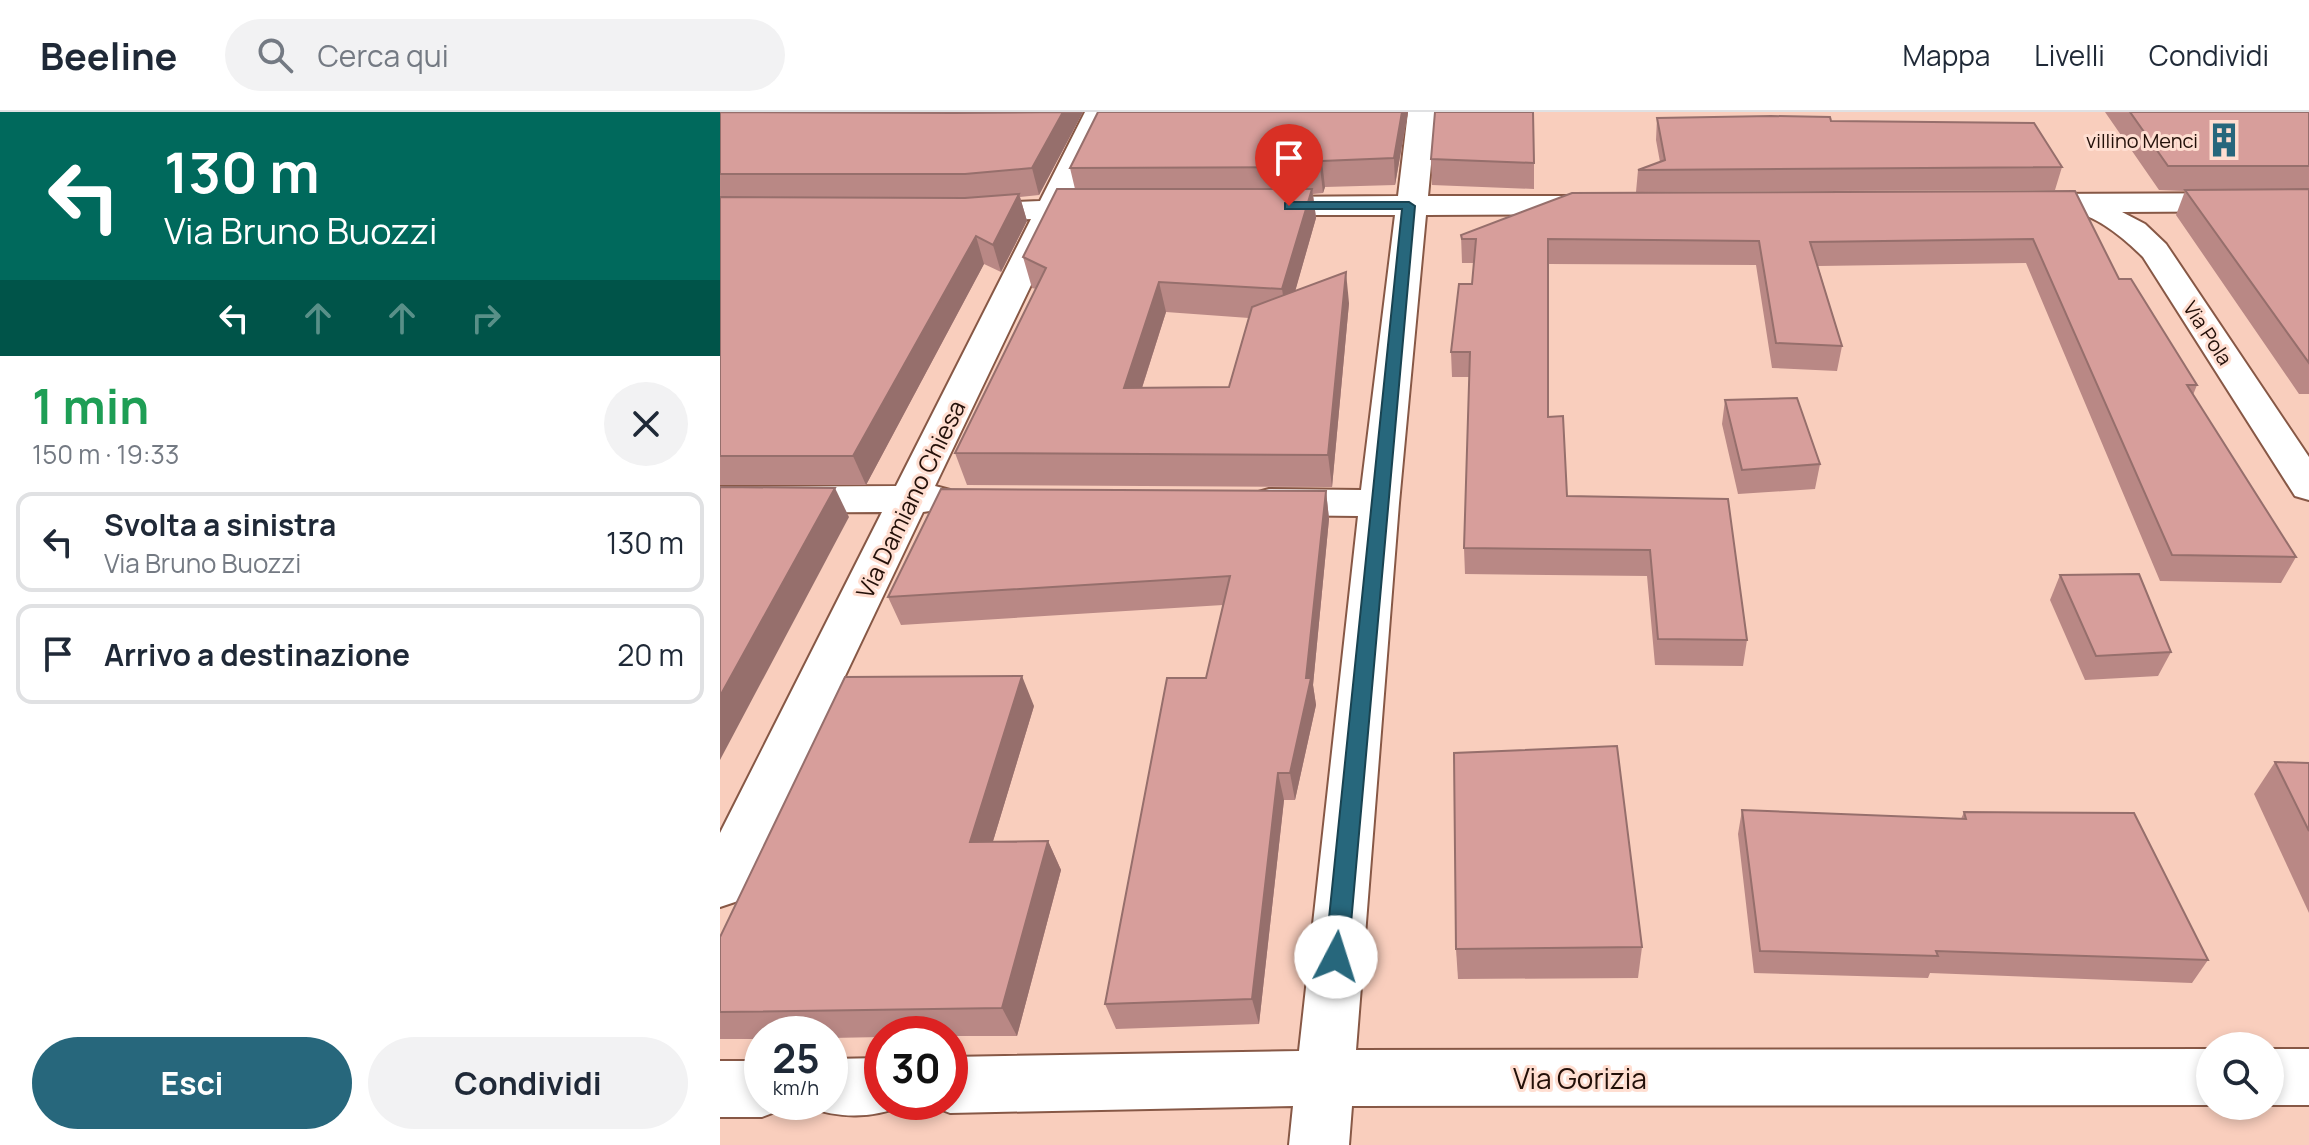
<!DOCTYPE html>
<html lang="it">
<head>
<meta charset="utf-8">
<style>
	body { margin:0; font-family:Manrope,sans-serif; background:#f2f2f3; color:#1f2937; height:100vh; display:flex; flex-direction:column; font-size:30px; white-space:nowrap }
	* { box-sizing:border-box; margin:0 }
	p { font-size:26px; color:#747a83 }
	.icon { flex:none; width:44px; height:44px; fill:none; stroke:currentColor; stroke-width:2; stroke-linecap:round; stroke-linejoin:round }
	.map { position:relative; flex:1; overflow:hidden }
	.drawer { display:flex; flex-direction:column; background:#fff; width:720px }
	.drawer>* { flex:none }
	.hud { background:#00695c; color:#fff; overflow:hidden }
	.tools { position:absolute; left:1476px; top:920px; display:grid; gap:16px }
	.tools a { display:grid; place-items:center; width:88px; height:88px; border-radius:50%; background:#fff; box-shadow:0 4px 12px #0003; font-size:40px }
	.speed { position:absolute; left:24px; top:904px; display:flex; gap:16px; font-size:40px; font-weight:700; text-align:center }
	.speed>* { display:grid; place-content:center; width:104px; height:104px; border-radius:50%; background:#fff; box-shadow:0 4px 12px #0003; line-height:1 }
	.speed small { font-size:20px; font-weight:400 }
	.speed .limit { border:12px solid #d22; background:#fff; color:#111 }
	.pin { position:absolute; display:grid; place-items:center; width:68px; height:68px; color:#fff; margin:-82px -34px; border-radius:50% 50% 50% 0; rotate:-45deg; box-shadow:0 0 8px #0007 }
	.pin .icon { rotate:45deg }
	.me { position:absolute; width:88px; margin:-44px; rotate:5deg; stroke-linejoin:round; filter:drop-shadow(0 0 6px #0008) }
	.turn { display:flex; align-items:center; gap:28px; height:168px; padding:0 32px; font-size:36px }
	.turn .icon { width:104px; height:104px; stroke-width:2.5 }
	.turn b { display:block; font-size:56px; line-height:68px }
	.lanes { display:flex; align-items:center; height:76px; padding:0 32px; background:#0003; justify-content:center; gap:40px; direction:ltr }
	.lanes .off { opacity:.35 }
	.round { display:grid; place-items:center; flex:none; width:84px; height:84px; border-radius:42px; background:#f2f2f3 }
	.overview { display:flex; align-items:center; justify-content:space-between; height:136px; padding:0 32px }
	h1 { font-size:48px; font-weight:700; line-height:60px; color:#1e9e55 }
	.primary-button { display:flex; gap:16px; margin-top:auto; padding:16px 32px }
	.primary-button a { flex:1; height:92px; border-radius:48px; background:#27677c; color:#fff; font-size:32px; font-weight:700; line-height:92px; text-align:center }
	.primary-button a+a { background:#f2f2f3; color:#1f2937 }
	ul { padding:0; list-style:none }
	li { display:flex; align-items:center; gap:24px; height:100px; margin:0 16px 12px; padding:0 16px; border:4px solid #e0e1e3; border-radius:16px }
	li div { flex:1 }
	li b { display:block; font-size:30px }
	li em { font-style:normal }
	header { display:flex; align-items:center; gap:48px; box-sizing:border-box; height:112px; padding:0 40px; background:#fff; border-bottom:2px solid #e0e1e3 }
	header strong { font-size:38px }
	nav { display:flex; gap:44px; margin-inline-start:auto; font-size:28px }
	.search { width:560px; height:72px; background:#f2f2f3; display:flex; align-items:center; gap:20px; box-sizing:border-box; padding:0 28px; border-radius:44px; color:#747a83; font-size:30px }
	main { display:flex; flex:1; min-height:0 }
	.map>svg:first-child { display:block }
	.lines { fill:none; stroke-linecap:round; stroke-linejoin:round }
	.minor-casing { stroke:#875846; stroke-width:4 }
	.minor { fill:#fff; fill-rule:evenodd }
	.wall { fill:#b98885; fill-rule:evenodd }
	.shaded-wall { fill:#966f6c }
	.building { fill:#d79e9b; stroke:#966f6c; stroke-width:2 }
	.route { fill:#27677c; stroke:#194351; stroke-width:2 }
	.labels { text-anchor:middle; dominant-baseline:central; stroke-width:6; stroke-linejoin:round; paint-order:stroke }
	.far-poi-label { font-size:20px; fill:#231009; stroke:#ffded1; text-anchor:end }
	.far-street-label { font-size:20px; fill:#231009; stroke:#ffded1 }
	.street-label { font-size:24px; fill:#231009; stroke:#ffded1 }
	.near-street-label { font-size:28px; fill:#231009; stroke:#ffded1 }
</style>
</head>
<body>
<header>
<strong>Beeline</strong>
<div class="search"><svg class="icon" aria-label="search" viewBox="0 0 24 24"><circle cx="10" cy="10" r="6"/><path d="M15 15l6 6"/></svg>Cerca qui</div>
<nav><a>Mappa</a><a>Livelli</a><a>Condividi</a></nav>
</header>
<main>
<section class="drawer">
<div class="hud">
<div class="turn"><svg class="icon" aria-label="left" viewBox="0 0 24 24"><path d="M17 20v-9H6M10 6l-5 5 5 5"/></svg><div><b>130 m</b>Via Bruno Buozzi</div></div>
<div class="lanes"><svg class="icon" aria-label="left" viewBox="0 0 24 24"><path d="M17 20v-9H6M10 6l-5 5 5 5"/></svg><svg class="icon off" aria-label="ahead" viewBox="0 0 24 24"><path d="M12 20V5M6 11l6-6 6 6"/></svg><svg class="icon off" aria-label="ahead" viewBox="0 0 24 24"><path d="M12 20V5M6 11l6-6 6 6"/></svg><svg class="icon off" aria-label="right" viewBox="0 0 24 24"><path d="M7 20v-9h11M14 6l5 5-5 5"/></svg></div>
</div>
<div class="overview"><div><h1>1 min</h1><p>150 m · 19:33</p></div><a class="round"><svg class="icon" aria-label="close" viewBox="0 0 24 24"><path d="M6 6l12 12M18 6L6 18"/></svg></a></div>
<ul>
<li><svg class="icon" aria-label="left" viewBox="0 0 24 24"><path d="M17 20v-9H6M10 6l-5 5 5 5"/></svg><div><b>Svolta a sinistra</b><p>Via Bruno Buozzi</p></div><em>130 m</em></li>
<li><svg class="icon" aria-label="arrive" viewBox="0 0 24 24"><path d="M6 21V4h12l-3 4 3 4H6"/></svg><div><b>Arrivo a destinazione</b></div><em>20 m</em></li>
</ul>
<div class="primary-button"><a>Esci</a><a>Condividi</a></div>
</section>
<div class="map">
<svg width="1589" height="1033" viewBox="0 0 1589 1033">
	<rect width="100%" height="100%" fill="#f9cebd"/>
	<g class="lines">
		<g class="minor-casing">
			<g id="minor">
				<polygon points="365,0 393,0 351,87 400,88 404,95 400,102 343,106 215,374 230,378 236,387 230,396 203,400 18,789 0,795 0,721 162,400 0,401 0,375 176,374 311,107 242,110 231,108 227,101 231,94 242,92 320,89"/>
				<polygon points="688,0 716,0 708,84 881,84 892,86 896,93 892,100 881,102 706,103 679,391 636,938 1490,937 1490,993 632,994 629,1033 569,1033 573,994 230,1001 209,993 208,990 230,990 230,945 579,939 638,404 549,403 535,399 529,390 535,381 549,377 641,378 675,103 534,103 523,101 519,94 523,87 534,85 678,84"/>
				<path d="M1589,81V99L1402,100L1425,112L1446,132L1589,345V388L1575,384L1423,145C1406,128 1379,105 1354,100C1334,96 1312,103 1291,98L1287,91L1291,84L1302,82Z"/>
				<rect x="1550" y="937" width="39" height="56"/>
				<path d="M162,946V990H184L183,994C153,1006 119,1007 89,995L87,990H110V947Z"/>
				<polygon points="0,949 42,949 42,990 66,990 63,997 42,1005 0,1005"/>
			</g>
		</g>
		<use href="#minor" class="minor"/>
	</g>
	<g class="wall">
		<polygon points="0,0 363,0 319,83 300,85 307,109 281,160 264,152 146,373 0,373"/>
		<path d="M688,0L675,73L605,75L603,81L593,82L596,106L575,179L629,191L612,375L247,373L235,341L316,177L312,176L303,145L355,77L350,56ZM446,200L529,206L509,275L422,276Z"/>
		<polygon points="1385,0 1589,0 1589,282 1579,282 1456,103 1465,79 1439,78"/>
		<polygon points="937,6 1111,9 1342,55 1335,78 916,80 918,58 940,50 936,28"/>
		<polygon points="711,47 814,51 814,77 712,73"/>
		<polygon points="1355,79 1399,167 1477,273 1473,283 1576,445 1561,471 1440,469 1306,151 1098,154 1122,234 1117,259 1052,256 1036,153 828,152 828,305 847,384 1008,387 1027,528 1023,554 935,553 927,464 745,462 744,436 749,265 732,265 731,240 752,172 754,151 742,151 741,123"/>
		<polygon points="1005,288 1100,352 1095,377 1018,382 1002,312"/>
		<polygon points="606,379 609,407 593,573 596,593 575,688 564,688 539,912 396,917 385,892 486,566 503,493 181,513 168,485"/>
		<polygon points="1340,463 1451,540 1438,564 1365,568 1330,488"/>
		<polygon points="314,594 273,729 328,729 341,758 297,924 230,924 230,922 162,922 162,925 110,926 110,922 42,922 42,927 0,927 0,825"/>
		<polygon points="1555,650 1589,651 1589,801 1534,682"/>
		<polygon points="1022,698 1241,707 1244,700 1488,848 1472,871 1210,861 1208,866 1034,861 1018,722"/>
		<polygon points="922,835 918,866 738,867 736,837"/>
	</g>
	<g class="shaded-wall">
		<polygon points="343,0 363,0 319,83 312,56"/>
		<polygon points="682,0 688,0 675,73 674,46"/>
		<polygon points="602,49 605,75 603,81 600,55"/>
		<polygon points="592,77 596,106 567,208 562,177"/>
		<polygon points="299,82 307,109 281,160 273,133"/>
		<polygon points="256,124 264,152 146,373 133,344"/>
		<polygon points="626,160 629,191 612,375 608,343"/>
		<polygon points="439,170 446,200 412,307 404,276"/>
		<polygon points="115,376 129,405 0,648 0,584"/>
		<polygon points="606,379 609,407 593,573 596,593 575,688 570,661"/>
		<polygon points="302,564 314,594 264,759 250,730"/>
		<polygon points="558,661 564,688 539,912 532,887"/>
		<polygon points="328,729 341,758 297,924 282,896"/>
	</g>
	<g class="building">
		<polygon points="0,0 234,1 343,0 312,56 245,62 0,62"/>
		<polygon points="378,0 682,0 674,46 602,49 600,55 350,56"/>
		<polygon points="715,0 813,0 814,51 711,47"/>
		<polygon points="1410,0 1589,0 1589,54 1448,54"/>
		<polygon points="1051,4 1110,5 1111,9 1314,11 1342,55 918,58 945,48 937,6"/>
		<polygon points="337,77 592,77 562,177 439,170 404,276 509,275 532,195 626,160 608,343 235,341 326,156 303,145"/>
		<polygon points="1589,77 1589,251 1465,78"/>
		<polygon points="1355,79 1399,167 1411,167 1477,273 1467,273 1576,445 1452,443 1313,127 1090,130 1122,234 1056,231 1039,129 828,127 828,305 843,304 847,384 1008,387 1027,528 938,527 930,438 744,436 750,240 731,240 739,172 752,172 756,127 742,127 741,123 852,81"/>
		<polygon points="299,82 273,133 256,124 133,344 0,344 0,85 245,86"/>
		<polygon points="1077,286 1100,352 1022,358 1005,288"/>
		<polygon points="0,375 115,376 0,584"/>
		<polygon points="221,377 606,379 586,566 591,566 570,661 558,661 532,887 385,892 447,566 486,566 510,464 168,485"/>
		<polygon points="1419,462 1451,540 1376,544 1340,463"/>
		<polygon points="302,564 250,730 328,729 282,896 0,900 0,825 125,565"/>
		<polygon points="897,634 922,835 736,837 734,641"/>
		<polygon points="1555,650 1589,651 1589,719"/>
		<polygon points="1022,698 1246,707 1244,700 1414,701 1488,848 1216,839 1218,844 1040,839"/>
	</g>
	<polygon class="route" points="569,90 689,90 695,94 628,845 624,852 616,855 608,852 605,845 682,97 565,97 565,91"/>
	<defs>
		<g id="building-bare" transform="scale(2.76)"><path d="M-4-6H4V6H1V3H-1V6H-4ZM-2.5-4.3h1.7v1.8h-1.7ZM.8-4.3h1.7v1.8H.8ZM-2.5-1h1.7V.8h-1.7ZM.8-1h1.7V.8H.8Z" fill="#27677c" stroke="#ffded1" stroke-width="2.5" paint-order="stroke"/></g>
	</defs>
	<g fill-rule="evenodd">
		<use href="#building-bare" x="1504" y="28"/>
	</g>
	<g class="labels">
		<g class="far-poi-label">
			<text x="1478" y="28">villino Menci</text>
		</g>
		<g class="far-street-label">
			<text transform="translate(1488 221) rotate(57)">Via Pola</text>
		</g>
		<g class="street-label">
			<text transform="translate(190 387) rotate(-64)">Via Damiano Chiesa</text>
		</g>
		<g class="near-street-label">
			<text x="860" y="966">Via Gorizia</text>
		</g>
	</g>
</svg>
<div class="tools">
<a><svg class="icon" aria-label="search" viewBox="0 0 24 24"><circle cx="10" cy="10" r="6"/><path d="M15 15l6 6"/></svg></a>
</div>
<div class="speed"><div>25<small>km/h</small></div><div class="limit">30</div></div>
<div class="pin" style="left:569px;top:94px;background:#d93025"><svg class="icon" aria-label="arrive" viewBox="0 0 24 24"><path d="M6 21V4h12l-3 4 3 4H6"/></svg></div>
<svg class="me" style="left:616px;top:845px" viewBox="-20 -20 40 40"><circle r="19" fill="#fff"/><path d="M0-13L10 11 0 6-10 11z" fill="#27677c"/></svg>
</div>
</main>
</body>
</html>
